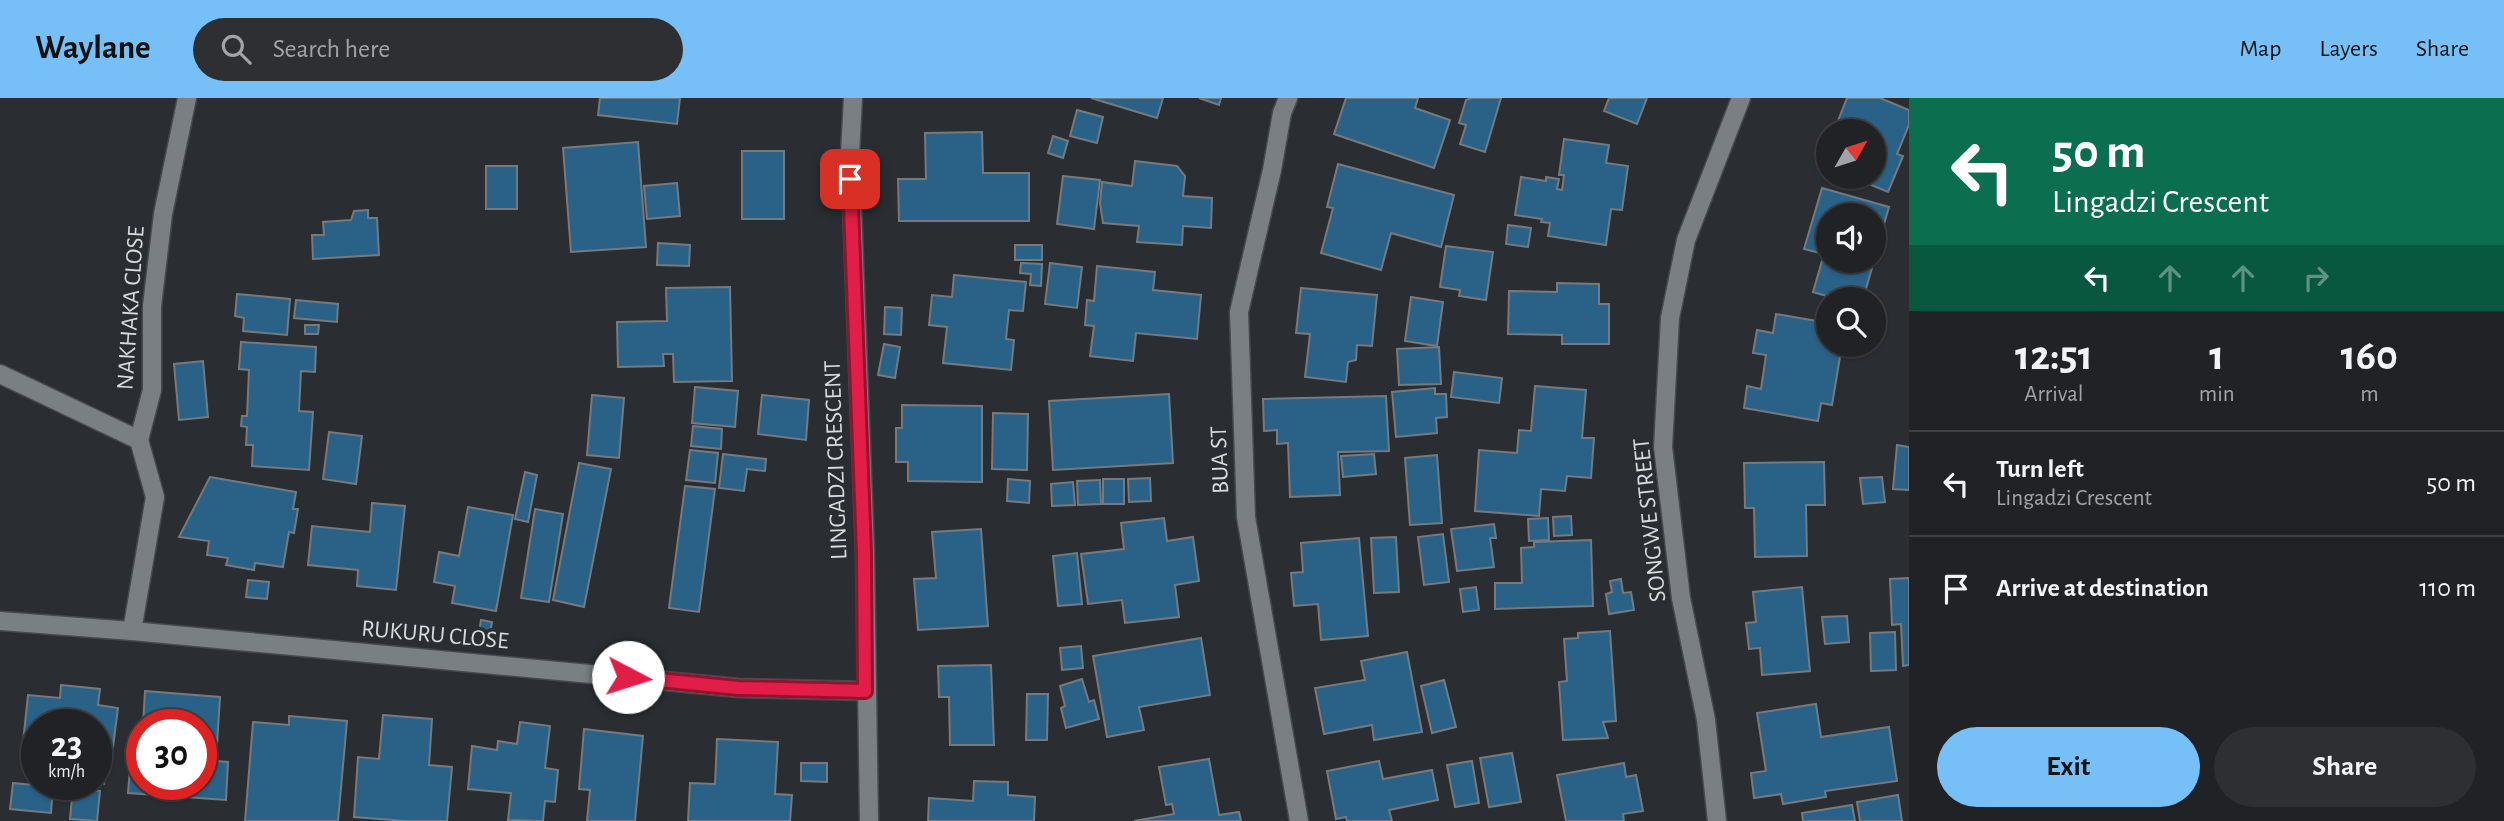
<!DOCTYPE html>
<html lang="en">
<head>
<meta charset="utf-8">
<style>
	body { margin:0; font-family:"Alegreya Sans",sans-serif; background:#2d2f32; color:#f1f3f6; height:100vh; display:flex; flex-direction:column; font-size:26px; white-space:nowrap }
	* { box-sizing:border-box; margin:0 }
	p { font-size:23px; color:#a2a4a7 }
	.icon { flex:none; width:38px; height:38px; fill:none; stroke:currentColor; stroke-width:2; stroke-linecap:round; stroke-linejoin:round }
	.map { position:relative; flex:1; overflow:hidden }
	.drawer { display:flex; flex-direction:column; background:#202226; width:595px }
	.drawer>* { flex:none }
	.hud { background:#0b6e4f; color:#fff; overflow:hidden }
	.needle { width:46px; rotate:51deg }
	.controls { position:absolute; left:1816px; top:21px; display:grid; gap:14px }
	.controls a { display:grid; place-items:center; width:70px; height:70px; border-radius:50%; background:#202226; box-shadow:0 2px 5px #0004,0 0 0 2px #3d3f43; font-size:35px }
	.speed { position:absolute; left:21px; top:611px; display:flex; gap:14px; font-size:35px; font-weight:700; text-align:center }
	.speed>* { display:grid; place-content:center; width:91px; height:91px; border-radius:50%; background:#202226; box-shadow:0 2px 5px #0004,0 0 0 2px #3d3f43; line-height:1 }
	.speed small { font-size:18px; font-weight:400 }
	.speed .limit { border:10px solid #d22; background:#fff; color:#111 }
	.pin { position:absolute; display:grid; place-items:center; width:60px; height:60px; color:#fff; margin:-30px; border-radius:14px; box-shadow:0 4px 10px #0006 }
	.me { position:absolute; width:77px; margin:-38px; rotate:95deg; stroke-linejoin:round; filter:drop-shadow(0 0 5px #0008) }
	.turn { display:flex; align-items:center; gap:24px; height:147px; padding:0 28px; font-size:32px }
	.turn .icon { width:91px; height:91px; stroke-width:2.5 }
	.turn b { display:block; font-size:49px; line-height:60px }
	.lanes { display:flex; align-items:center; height:66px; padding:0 28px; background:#0003; justify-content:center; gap:35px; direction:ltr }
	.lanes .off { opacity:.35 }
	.eta { display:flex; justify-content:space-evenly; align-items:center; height:119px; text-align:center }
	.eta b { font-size:42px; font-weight:600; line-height:49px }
	.cta { display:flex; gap:14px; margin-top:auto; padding:14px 28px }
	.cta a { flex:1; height:80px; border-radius:42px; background:#76c0f7; color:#111; font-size:28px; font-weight:600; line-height:80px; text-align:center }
	.cta a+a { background:#2d2f32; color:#f1f3f6 }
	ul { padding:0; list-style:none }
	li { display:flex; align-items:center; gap:21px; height:105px; padding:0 28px; border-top:2px solid #3d3f43 }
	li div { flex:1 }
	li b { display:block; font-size:26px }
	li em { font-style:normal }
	header { display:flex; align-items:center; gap:42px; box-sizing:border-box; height:98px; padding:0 35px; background:#76c0f7; color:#111 }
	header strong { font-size:33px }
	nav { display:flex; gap:38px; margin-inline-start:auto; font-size:24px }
	.search { width:490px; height:63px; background:#2d2f32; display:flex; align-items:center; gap:18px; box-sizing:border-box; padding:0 24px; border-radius:38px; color:#a2a4a7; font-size:26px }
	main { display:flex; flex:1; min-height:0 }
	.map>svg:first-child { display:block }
	.building { fill:#2a6187; stroke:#757a7e; stroke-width:2 }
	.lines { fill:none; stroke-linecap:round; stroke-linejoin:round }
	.minor-casing { stroke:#46494d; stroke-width:21 }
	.minor { stroke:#7a7f83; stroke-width:18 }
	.route-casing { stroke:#92132f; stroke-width:18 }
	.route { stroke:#e11d48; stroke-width:12 }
	.labels { text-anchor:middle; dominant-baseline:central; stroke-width:7; stroke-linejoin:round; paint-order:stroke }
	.street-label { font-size:24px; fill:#d8dbdd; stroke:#2a2e32 }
</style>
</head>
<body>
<header>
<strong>Waylane</strong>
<div class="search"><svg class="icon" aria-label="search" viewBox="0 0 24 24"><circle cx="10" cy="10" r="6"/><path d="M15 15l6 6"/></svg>Search here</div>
<nav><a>Map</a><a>Layers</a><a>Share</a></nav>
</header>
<main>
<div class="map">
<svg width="1909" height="723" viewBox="0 0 1909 723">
	<rect width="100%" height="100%" fill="#2a2e32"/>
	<g class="building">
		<polygon points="600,0 680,0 677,26 598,17"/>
		<polygon points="1091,0 1163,0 1157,20"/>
		<polygon points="1199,0 1221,0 1219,7"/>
		<polygon points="1346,0 1418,0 1415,10 1450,22 1434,70 1334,36"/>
		<polygon points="1472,0 1501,0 1485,54 1460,46 1466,27 1459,25 1466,2"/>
		<polygon points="1609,0 1647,0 1637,26 1604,13"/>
		<polygon points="1847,0 1880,0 1909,12 1909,27 1897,56 1903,58 1888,94 1852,79 1874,79 1874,33 1834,33"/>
		<polygon points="1077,12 1103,19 1097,45 1070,38"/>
		<polygon points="982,34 983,75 1029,75 1029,123 899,123 898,81 926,81 925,35"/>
		<polygon points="1053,38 1068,43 1063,60 1048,55"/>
		<polygon points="1564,41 1609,47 1606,65 1628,68 1622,112 1611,111 1606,147 1548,138 1550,125 1541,124 1542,121 1515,117 1521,79 1546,83 1546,79 1559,81 1557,91 1562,92 1564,77 1559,77"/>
		<polygon points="638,44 646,149 571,154 563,50"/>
		<rect x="742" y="53" width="42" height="68"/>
		<polygon points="1135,63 1177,68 1185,78 1183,98 1212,100 1211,130 1183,128 1182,147 1137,144 1139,128 1103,125 1100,105 1102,84 1132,88"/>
		<polygon points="1338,66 1454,97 1441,149 1391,135 1381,172 1321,155 1333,110 1327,109"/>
		<rect x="486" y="68" width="31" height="43"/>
		<polygon points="1063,78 1100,82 1094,131 1057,126"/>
		<polygon points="677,85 680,118 647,121 644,88"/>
		<polygon points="1822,90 1889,109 1874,161 1874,117 1829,117 1829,163 1874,163 1863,201 1837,201 1813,194 1824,156 1804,151"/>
		<polygon points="368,112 368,120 377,120 379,157 313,161 312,137 324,137 323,124 351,122 354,113"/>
		<polygon points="1508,127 1531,130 1528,149 1506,146"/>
		<polygon points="658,145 690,147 689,168 657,167"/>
		<rect x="1015" y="147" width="27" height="15"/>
		<polygon points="1446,148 1493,154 1486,202 1459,198 1460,192 1440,189"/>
		<polygon points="1021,165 1042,166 1041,188 1030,187 1031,176 1020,175"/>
		<polygon points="1050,165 1082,169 1077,210 1045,206"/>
		<polygon points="1097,168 1155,174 1153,192 1201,197 1197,241 1136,235 1133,263 1090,258 1094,228 1085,227 1087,202 1094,203"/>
		<polygon points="954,177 1026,184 1023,213 1009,212 1006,241 1014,242 1011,272 943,265 947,229 929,227 932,197 952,199"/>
		<polygon points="1557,185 1599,186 1599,206 1609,206 1609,246 1562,246 1562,237 1508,236 1509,193 1557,194"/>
		<polygon points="730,189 732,283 674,284 673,256 663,256 664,268 618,269 617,224 667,223 666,190"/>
		<polygon points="1301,190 1377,197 1372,248 1357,247 1356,262 1348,264 1346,284 1305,279 1310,236 1296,235"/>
		<polygon points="237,196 290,201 287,237 243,233 244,220 235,218"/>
		<polygon points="1411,199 1443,204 1437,248 1405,243"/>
		<polygon points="296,202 338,206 337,224 294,220"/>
		<polygon points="885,209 902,210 901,237 884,236"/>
		<polygon points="1776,216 1829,225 1829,247 1842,247 1832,307 1821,305 1818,323 1744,310 1747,288 1761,291 1766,257 1753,255 1757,232 1773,235"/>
		<polygon points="305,227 319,227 318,236 305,236"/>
		<polygon points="241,244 316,249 315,274 301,273 299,313 313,314 309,372 252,368 253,347 246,347 247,329 241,328 242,318 247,318 249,272 239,271"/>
		<polygon points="884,246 900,249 895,280 878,277"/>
		<polygon points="1439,249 1441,286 1399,287 1397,251"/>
		<polygon points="203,263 208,319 179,322 174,266"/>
		<polygon points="1454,274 1502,280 1499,305 1451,299"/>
		<polygon points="1535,288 1586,292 1582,340 1594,340 1591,380 1567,378 1565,393 1541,391 1539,418 1475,413 1479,352 1517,355 1519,332 1531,333"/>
		<polygon points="695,289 738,293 735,329 692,325"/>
		<polygon points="1435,290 1435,296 1446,296 1447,319 1436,320 1437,335 1396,339 1392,294"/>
		<polygon points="1169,296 1173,365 1053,372 1049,303"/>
		<polygon points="592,297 624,300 619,360 587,357"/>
		<polygon points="762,297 809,302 806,342 758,336"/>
		<polygon points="1386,298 1389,353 1338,354 1340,397 1290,399 1288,345 1277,346 1277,332 1264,333 1263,301"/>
		<polygon points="902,307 982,308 982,384 908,383 908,364 896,364 896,330 902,330"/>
		<polygon points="993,315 1028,316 1027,372 992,371"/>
		<polygon points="693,328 722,331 721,351 691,348"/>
		<polygon points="329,334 362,338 356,386 323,381"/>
		<polygon points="1897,347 1909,349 1909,392 1893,391"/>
		<polygon points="690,352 718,355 715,385 686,382"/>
		<polygon points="723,356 766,361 765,373 747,371 744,393 719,390"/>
		<polygon points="1374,356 1376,376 1343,379 1341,358"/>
		<polygon points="1437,357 1442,425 1410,427 1405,360"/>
		<polygon points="1824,364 1825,407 1806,407 1807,458 1755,459 1754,410 1745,410 1744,365"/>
		<polygon points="579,365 611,371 584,509 553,502"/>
		<polygon points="525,374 537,377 528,424 515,421"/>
		<polygon points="210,379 296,394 293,411 298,411 294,435 289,434 283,469 255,465 254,472 226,467 228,460 207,457 209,443 179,439"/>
		<polygon points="1882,379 1885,404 1863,406 1860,380"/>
		<polygon points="1150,380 1151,403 1129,404 1128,381"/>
		<polygon points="1008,381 1030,383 1029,405 1007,403"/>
		<rect x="1103" y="381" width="21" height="25"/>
		<polygon points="1100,382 1101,406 1078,407 1077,383"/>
		<polygon points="1073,384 1075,407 1052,408 1051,386"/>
		<polygon points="685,388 715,391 699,514 669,510"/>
		<polygon points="372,405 405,408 396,492 357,488 358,472 308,467 312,428 370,434"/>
		<polygon points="468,409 513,417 496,513 452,505 455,488 434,484 439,454 459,458"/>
		<polygon points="535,411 563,416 549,504 521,500"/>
		<polygon points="1571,418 1572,437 1554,438 1553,419"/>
		<polygon points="1164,420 1167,443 1193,439 1199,483 1175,487 1179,519 1125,525 1122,502 1088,506 1081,456 1124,451 1121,425"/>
		<polygon points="1548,420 1549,442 1529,443 1528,421"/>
		<polygon points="1494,426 1496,440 1490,440 1494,469 1457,473 1451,431"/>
		<polygon points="981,431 988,528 918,532 914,481 936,480 932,434"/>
		<polygon points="1443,436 1449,484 1424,487 1418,439"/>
		<polygon points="1396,439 1399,494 1374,495 1371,440"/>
		<polygon points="1359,440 1368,538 1321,542 1318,506 1294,508 1291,475 1303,474 1301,445"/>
		<polygon points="1591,442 1593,508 1495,511 1495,485 1522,485 1521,450 1534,449 1534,444"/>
		<polygon points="1077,455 1082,506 1058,508 1053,458"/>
		<polygon points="1909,480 1909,567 1903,568 1901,526 1892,527 1890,481"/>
		<polygon points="1621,481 1623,495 1631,494 1634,512 1609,516 1606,496 1612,494 1610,483"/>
		<polygon points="248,482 269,484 267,501 246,499"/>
		<polygon points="1476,489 1479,512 1463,514 1460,491"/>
		<polygon points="1802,489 1810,573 1762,577 1760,550 1749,551 1746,525 1756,524 1753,494"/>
		<polygon points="1847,518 1849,544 1825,546 1822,519"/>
		<polygon points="481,522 492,524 490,536 479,534"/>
		<polygon points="1610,533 1616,623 1603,624 1608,640 1563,642 1559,584 1567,583 1564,541 1578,540 1578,535"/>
		<polygon points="1895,534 1896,572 1871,573 1870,535"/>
		<polygon points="1201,540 1210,597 1139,609 1144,632 1107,639 1093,558"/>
		<polygon points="1081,548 1083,570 1062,572 1060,550"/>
		<polygon points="1407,554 1422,634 1374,642 1372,627 1324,636 1315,590 1365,582 1361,563"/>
		<polygon points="991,567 994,647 950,647 949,599 939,599 938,568"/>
		<polygon points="1082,581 1089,604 1094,602 1099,621 1066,630 1061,610 1065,608 1060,588"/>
		<polygon points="1444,582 1456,629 1432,635 1421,588"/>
		<polygon points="61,587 100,591 98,607 118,610 113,649 108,648 104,686 96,685 96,626 37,626 37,645 23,644 28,597 60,600"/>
		<polygon points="145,593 220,599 216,663 228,664 226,702 128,695 131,658 140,659 142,637 142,686 201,686 201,626 143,626"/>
		<polygon points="1027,596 1048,596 1047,642 1026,642"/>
		<polygon points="1816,606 1821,639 1889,629 1897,683 1825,693 1826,699 1783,706 1781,696 1754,700 1751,675 1766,673 1757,615"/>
		<polygon points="383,617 432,621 429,667 452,669 447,723 405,723 354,719 358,659 379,661"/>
		<polygon points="289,618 347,623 338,723 245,723 253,624 289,627"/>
		<polygon points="520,624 550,628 545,670 558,672 555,704 545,703 543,723 508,722 511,695 468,691 472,648 497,652 498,643 517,646"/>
		<polygon points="584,631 643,638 635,723 587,723 590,692 579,691"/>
		<polygon points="717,641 778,644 775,696 792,697 790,723 688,723 690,685 715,686"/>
		<polygon points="1512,655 1521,704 1489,709 1480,660"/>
		<polygon points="1209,661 1219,717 1239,714 1241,723 1134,723 1174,716 1172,706 1166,707 1159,669"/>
		<polygon points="1379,663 1383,681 1432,672 1438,702 1389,712 1392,723 1347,723 1346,719 1336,721 1327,673"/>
		<polygon points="1472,663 1479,705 1455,709 1447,667"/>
		<polygon points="801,665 827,665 827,684 801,683"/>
		<polygon points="1624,665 1626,679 1636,677 1643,713 1623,716 1624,723 1566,723 1557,677"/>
		<polygon points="974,683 1008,684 1008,697 1035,699 1034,723 928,723 929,700 973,703"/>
		<polygon points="13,685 53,689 51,715 10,711"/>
		<polygon points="73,690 100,693 97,723 70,721"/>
		<polygon points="1898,697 1902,723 1860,723 1857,704"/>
		<polygon points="1852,707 1855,723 1803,723 1802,715"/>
	</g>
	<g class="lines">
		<g class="minor-casing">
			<g id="minor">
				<polyline points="853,0 850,56 865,454 869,723"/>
				<polyline points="1288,0 1282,15 1272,72 1239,214 1246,419 1299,723"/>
				<polyline points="0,276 139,342 155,399 132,533"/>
				<polyline points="139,342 152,292 152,208 163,116 187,0"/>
				<polyline points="0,523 132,533 739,590 865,593"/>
				<polyline points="1717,723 1706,622 1681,500 1663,349 1670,220 1686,142 1741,0"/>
			</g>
		</g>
		<use href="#minor" class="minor"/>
	</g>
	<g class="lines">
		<g class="route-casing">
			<polyline id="route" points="628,579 738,590 865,593 864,454 850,81"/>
		</g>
		<use href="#route" class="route"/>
	</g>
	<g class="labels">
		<g class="street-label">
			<text transform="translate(131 210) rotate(-86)">NAKHAKA CLOSE</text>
			<text transform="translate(836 362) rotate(-92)">LINGADZI CRESCENT</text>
			<text transform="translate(1220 362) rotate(-92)">BUA ST</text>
			<text transform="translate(1650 422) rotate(-96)">SONGWE STREET</text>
			<text transform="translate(435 537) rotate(5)">RUKURU CLOSE</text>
		</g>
	</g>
</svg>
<div class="controls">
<a><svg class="needle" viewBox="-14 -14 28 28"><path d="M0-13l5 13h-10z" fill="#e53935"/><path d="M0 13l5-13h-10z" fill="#a2a4a7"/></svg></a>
<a><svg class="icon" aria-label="sound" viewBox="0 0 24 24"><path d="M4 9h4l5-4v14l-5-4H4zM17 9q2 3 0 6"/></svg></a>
<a><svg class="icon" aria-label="search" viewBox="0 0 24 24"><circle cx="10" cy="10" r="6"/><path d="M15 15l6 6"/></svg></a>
</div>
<div class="speed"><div>23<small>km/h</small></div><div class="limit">30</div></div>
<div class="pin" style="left:850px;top:81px;background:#d93025"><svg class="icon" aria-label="arrive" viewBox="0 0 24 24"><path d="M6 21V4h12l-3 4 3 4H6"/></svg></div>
<svg class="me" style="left:628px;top:579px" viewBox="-20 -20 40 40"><circle r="19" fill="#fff"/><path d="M0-13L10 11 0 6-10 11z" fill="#e11d48"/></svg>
</div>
<section class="drawer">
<div class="hud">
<div class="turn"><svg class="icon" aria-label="left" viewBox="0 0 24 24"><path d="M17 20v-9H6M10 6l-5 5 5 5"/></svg><div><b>50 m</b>Lingadzi Crescent</div></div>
<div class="lanes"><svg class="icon" aria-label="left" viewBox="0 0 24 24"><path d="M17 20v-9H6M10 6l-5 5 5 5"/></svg><svg class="icon off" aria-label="ahead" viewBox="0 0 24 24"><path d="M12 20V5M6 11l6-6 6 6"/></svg><svg class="icon off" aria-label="ahead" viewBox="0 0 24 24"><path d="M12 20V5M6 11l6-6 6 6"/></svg><svg class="icon off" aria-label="right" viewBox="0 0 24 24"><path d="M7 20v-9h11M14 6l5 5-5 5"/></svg></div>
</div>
<div class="eta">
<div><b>12:51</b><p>Arrival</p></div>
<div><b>1</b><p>min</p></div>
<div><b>160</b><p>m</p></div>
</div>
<ul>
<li><svg class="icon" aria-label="left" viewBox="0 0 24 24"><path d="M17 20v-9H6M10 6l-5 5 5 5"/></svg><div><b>Turn left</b><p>Lingadzi Crescent</p></div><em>50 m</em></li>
<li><svg class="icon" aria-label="arrive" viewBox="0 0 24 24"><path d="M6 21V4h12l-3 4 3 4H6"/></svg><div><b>Arrive at destination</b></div><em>110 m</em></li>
</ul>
<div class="cta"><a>Exit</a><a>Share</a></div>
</section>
</main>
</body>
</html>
